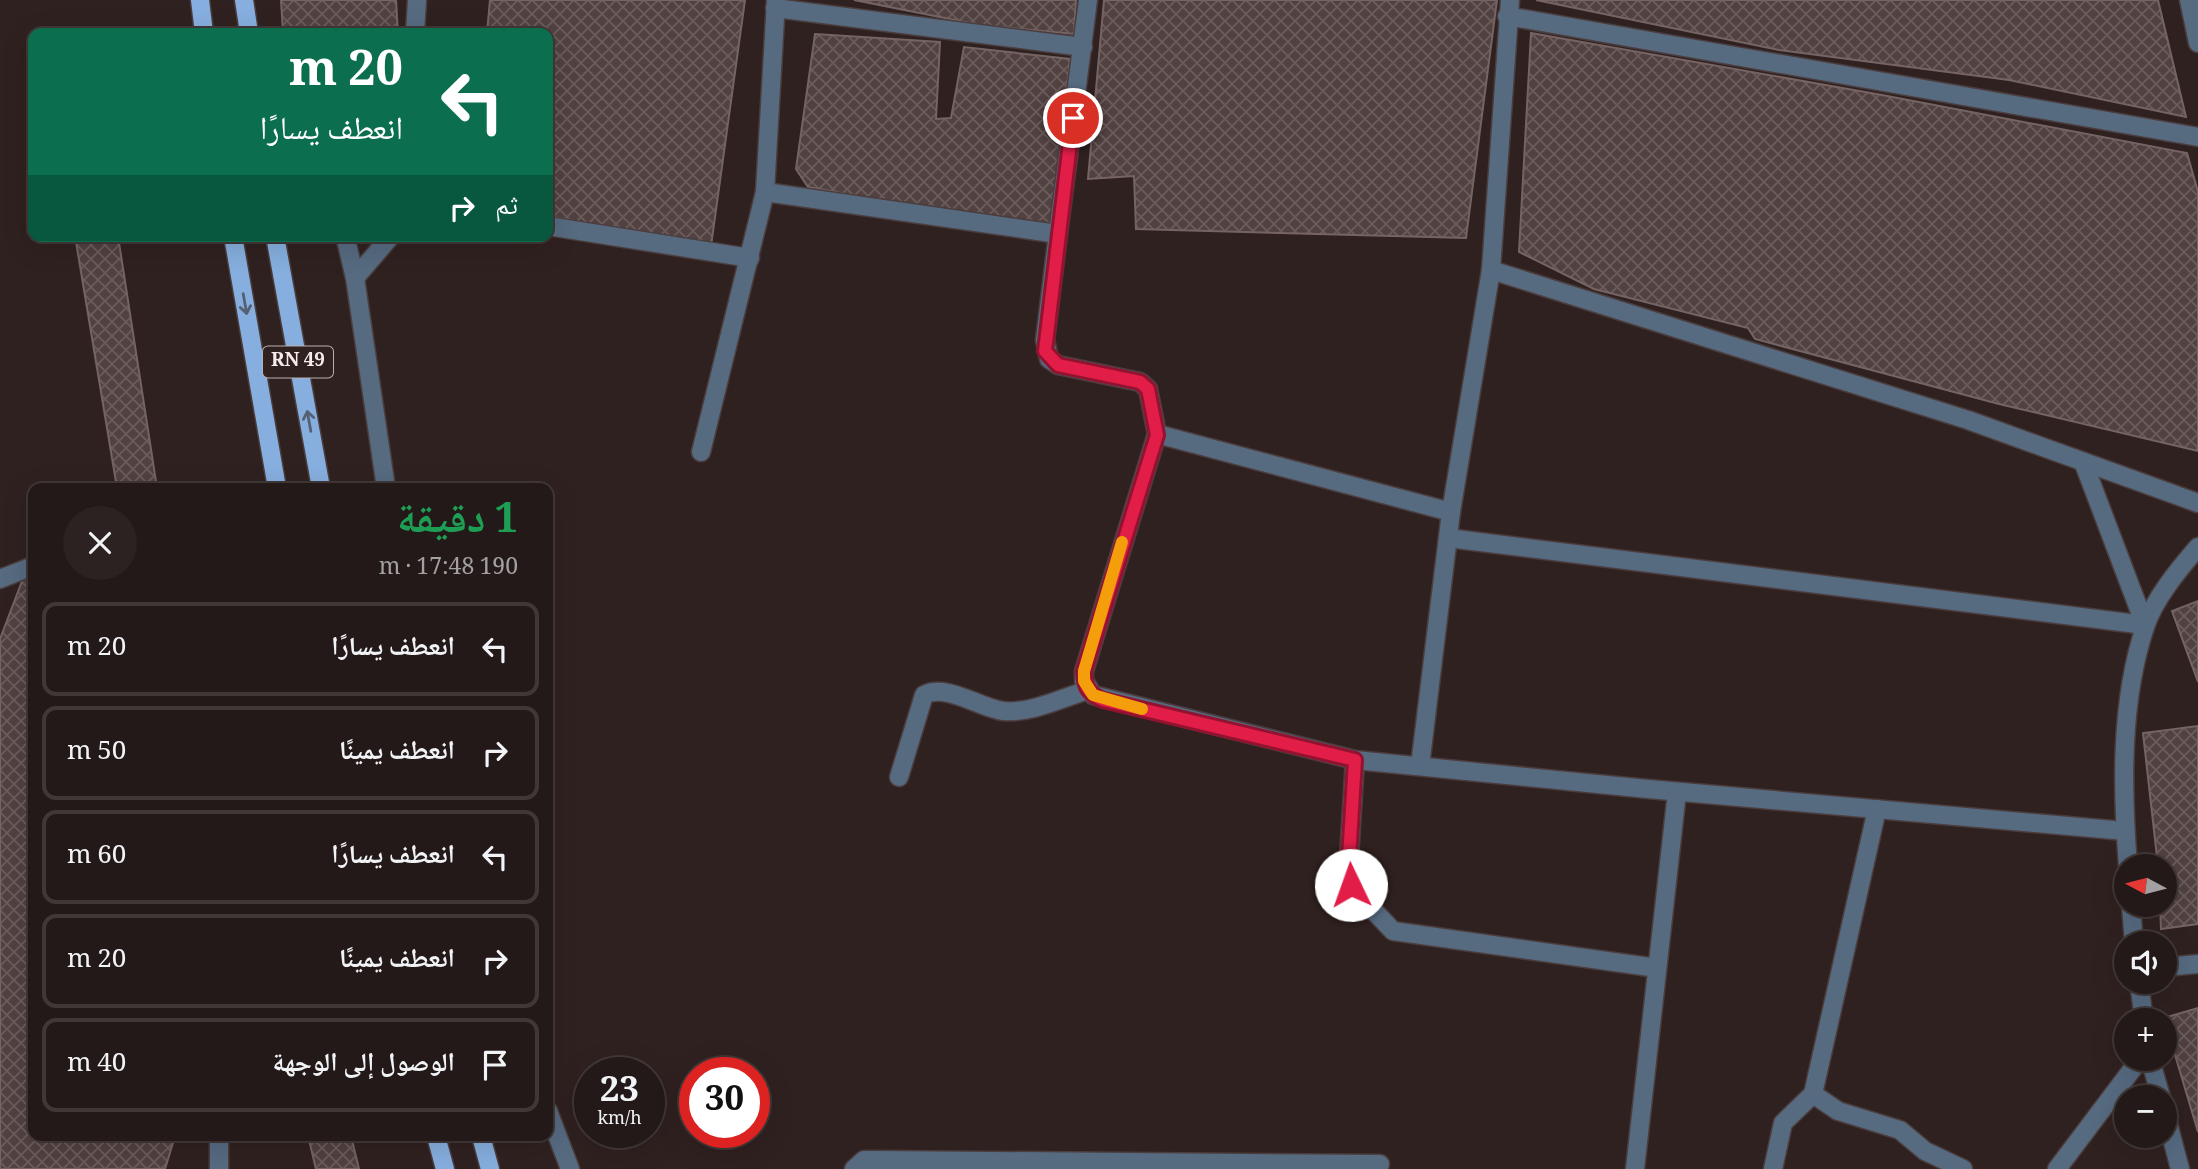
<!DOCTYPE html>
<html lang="ar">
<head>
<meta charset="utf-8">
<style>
	body { margin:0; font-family:Georgia,"Noto Naskh Arabic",serif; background:#2b2221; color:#f1f3f6; direction:rtl; height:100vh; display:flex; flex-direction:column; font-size:26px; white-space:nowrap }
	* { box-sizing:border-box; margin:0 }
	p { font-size:23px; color:#a3a0a2 }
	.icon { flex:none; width:38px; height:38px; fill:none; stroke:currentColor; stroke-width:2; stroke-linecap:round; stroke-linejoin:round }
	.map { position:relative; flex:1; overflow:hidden; direction:ltr }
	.side { position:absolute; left:28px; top:483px; width:525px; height:658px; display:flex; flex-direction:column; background:#231918; border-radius:14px; box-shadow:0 7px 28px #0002,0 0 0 2px #403837; direction:rtl }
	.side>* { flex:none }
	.guide { position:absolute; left:28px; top:28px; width:525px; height:214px; border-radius:14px; box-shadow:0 7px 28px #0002,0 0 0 2px #403837; direction:rtl; background:#0b6e4f; color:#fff; overflow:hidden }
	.needle { width:46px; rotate:277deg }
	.buttons { position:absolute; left:2114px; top:854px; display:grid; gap:14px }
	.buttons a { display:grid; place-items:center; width:63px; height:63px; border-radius:50%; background:#231918; box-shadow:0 7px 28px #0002,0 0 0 2px #403837; font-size:35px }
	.speed { position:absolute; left:574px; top:1057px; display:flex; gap:14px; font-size:35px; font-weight:700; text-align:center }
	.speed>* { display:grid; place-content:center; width:91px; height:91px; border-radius:50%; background:#231918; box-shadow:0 7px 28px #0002,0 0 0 2px #403837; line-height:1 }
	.speed small { font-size:18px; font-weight:400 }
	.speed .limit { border:10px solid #d22; background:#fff; color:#111 }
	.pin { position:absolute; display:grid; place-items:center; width:60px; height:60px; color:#fff; margin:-30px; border:4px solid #fff; border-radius:50%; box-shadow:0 2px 7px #0007 }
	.me { position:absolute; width:77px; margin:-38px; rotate:357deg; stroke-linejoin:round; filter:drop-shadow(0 0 5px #0008) }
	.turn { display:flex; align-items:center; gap:24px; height:147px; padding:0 35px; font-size:32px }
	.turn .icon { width:91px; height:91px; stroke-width:2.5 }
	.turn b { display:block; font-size:49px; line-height:60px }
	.then { display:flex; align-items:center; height:66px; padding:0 35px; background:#0003; gap:14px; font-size:26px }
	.round { display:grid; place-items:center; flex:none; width:74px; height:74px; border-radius:37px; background:#2b2221 }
	.summary { display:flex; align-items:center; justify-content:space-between; height:119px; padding:0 35px }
	h1 { font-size:42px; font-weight:700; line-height:52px; color:#1e9e55 }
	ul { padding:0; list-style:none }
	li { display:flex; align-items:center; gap:21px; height:94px; margin:0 14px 10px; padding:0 21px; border:4px solid #403837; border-radius:14px }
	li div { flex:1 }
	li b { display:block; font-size:26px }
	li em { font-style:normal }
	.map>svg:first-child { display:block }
	.building { fill:url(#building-cross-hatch); stroke:#756463; stroke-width:2 }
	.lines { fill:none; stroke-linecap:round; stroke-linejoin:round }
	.street-casing { stroke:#4b3d3d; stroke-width:21 }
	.primary-casing { stroke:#4b3d3d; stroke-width:21 }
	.street { stroke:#566a80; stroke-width:18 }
	.primary { stroke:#86aede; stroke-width:18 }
	.oneway { stroke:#566075 }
	.route-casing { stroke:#92132f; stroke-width:18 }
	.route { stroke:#e11d48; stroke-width:12 }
	.slow { stroke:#f59e0b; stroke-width:12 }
	.labels { text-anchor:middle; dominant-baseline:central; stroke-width:7; stroke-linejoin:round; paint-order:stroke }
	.shield { fill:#2f2120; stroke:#baafaf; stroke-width:2 }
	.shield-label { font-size:19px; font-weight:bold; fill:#f6ecec }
</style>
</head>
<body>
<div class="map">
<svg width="2198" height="1169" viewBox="0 0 2198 1169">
	<defs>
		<pattern id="building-cross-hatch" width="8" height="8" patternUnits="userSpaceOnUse" patternTransform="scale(1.75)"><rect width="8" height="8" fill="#514140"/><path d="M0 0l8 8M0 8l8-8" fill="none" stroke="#6b5d5c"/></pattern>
	</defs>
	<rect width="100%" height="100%" fill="#2f2120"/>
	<g class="building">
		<polygon points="281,0 396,0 398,33 283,33"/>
		<polygon points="490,0 745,0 711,246 548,216 548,33 487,33"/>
		<polygon points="854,0 1076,0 1074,34 980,25"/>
		<polygon points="1104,0 1497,0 1466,238 1136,229 1134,176 1088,179"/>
		<polygon points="1536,0 2158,0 2186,117 2009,80 1779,50"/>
		<polygon points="1531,33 1882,95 2187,153 2198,192 2198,451 1999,404 1755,339 1748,328 1594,289 1519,252"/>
		<polygon points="815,34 940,42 936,119 951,118 964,47 1070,59 1052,224 924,208 808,187 796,169"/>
		<polygon points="75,236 118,236 157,488 117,488"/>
		<polygon points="24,576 33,578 33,1136 175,1136 165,1169 0,1169 0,639"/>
		<polygon points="2198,601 2198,682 2172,611"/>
		<polygon points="2198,726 2198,924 2161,929 2160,905 2165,905 2165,866 2158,866 2143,733"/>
		<polygon points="2198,1008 2198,1132 2164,1018"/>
		<polygon points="308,1136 351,1136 359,1169 316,1169"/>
	</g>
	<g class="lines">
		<g class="street-casing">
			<g id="street">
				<polyline points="776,0 765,192 1058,234 1045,340 1049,359 1058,365 1140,382 1148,389 1157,434 1084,671 1084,681 1093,695 1355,760 1648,789 2125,831"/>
				<polyline points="2189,0 2198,43"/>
				<polyline points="775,8 1083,47"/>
				<polyline points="1507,16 2198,137"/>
				<polyline points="415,33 417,0"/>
				<polyline points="548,226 750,258"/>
				<polyline points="1058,234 1088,0"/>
				<polyline points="345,236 355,278 386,488"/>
				<polyline points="1491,270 1968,420 2198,503"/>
				<polyline points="355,278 391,236"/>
				<polyline points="1157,434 1451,512"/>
				<polyline points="701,452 765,192"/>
				<polyline points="1448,538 2145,625 2084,464"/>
				<polyline points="0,579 33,566"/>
				<polyline points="1355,760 1348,874 1359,895 1393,931 1657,968"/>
				<polyline points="1420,766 1451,512 1491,270 1510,0"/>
				<path d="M899,777L924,695C946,683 980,708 1003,711C1030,714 1062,698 1088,690"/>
				<polyline points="1877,809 1813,1094 1838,1111 1900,1130 1925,1151 1963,1169"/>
				<path d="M2128,866C2122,789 2120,702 2145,627C2154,599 2179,569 2198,547"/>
				<polyline points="2131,905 2134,943"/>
				<polyline points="2165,967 2198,964"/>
				<polyline points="2139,982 2144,1020"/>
				<polyline points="2150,1059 2161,1097"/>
				<polyline points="548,1111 570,1169"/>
				<polyline points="2165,1112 2180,1169"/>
				<polyline points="219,1169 219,1136"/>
				<polyline points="854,1169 864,1160 876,1160 1380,1164"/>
				<polyline points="1635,1169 1677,792"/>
				<polyline points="1773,1169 1783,1123 1813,1094"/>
				<polyline points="2057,1169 2140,1059"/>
			</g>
		</g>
		<g class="primary-casing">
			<g id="primary">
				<polyline points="200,0 204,33"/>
				<polyline points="244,0 249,33"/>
				<polyline points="233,236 277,488"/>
				<polyline points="275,236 321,488"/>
				<polyline points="436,1136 445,1169"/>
				<polyline points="481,1136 490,1169"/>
			</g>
		</g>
		<use href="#street" class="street"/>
		<use href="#primary" class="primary"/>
	</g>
	<defs><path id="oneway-shaft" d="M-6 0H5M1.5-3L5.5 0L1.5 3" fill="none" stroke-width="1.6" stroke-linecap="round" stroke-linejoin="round" transform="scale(1.75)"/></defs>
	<g class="oneway">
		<use href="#oneway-shaft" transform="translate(245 304) rotate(80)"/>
		<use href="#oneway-shaft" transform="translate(309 421) rotate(-100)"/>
	</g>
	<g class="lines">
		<g class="route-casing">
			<path id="route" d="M1073,118L1045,351L1058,365L1140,382L1148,389L1157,435L1084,671C1084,687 1089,694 1103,700L1355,760L1348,874L1351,885"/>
		</g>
		<use href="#route" class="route"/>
		<polyline class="slow" points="1122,542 1084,671 1084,681 1093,695 1142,709"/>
	</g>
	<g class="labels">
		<rect class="shield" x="263" y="346.5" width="70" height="31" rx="5"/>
		<g class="shield-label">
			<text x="298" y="362">RN 49</text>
		</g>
	</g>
</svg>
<div class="buttons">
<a><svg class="needle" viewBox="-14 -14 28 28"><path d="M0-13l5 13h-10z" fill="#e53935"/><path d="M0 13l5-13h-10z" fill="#a3a0a2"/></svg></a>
<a><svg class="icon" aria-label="sound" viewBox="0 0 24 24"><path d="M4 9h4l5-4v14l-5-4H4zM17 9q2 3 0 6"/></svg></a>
<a>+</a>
<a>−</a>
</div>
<div class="speed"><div>23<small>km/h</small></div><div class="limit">30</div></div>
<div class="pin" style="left:1073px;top:118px;background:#d93025"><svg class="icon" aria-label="arrive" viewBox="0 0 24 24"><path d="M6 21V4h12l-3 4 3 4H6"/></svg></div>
<svg class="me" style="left:1351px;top:885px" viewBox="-20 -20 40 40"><circle r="19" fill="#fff"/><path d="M0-13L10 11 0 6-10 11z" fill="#e11d48"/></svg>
<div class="guide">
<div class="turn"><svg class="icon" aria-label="left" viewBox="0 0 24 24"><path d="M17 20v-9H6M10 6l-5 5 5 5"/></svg><div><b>20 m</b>انعطف يسارًا</div></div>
<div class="then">ثم<svg class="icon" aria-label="right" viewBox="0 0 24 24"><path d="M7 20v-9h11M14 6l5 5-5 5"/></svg></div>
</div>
<section class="side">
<div class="summary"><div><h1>1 دقيقة</h1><p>190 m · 17:48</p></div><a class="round"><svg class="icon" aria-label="close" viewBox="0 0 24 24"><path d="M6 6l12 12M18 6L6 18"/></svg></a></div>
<ul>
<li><svg class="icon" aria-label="left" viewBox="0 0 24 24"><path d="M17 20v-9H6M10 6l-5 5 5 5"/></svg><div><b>انعطف يسارًا</b></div><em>20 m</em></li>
<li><svg class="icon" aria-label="right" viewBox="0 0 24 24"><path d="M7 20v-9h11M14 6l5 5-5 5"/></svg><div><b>انعطف يمينًا</b></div><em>50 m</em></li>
<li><svg class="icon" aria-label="left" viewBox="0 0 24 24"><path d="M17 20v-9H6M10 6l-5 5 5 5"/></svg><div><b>انعطف يسارًا</b></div><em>60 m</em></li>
<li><svg class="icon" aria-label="right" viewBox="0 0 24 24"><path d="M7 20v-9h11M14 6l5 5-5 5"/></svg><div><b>انعطف يمينًا</b></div><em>20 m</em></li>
<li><svg class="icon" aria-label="arrive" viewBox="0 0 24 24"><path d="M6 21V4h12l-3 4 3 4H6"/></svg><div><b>الوصول إلى الوجهة</b></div><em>40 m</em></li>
</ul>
</section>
</div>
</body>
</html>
